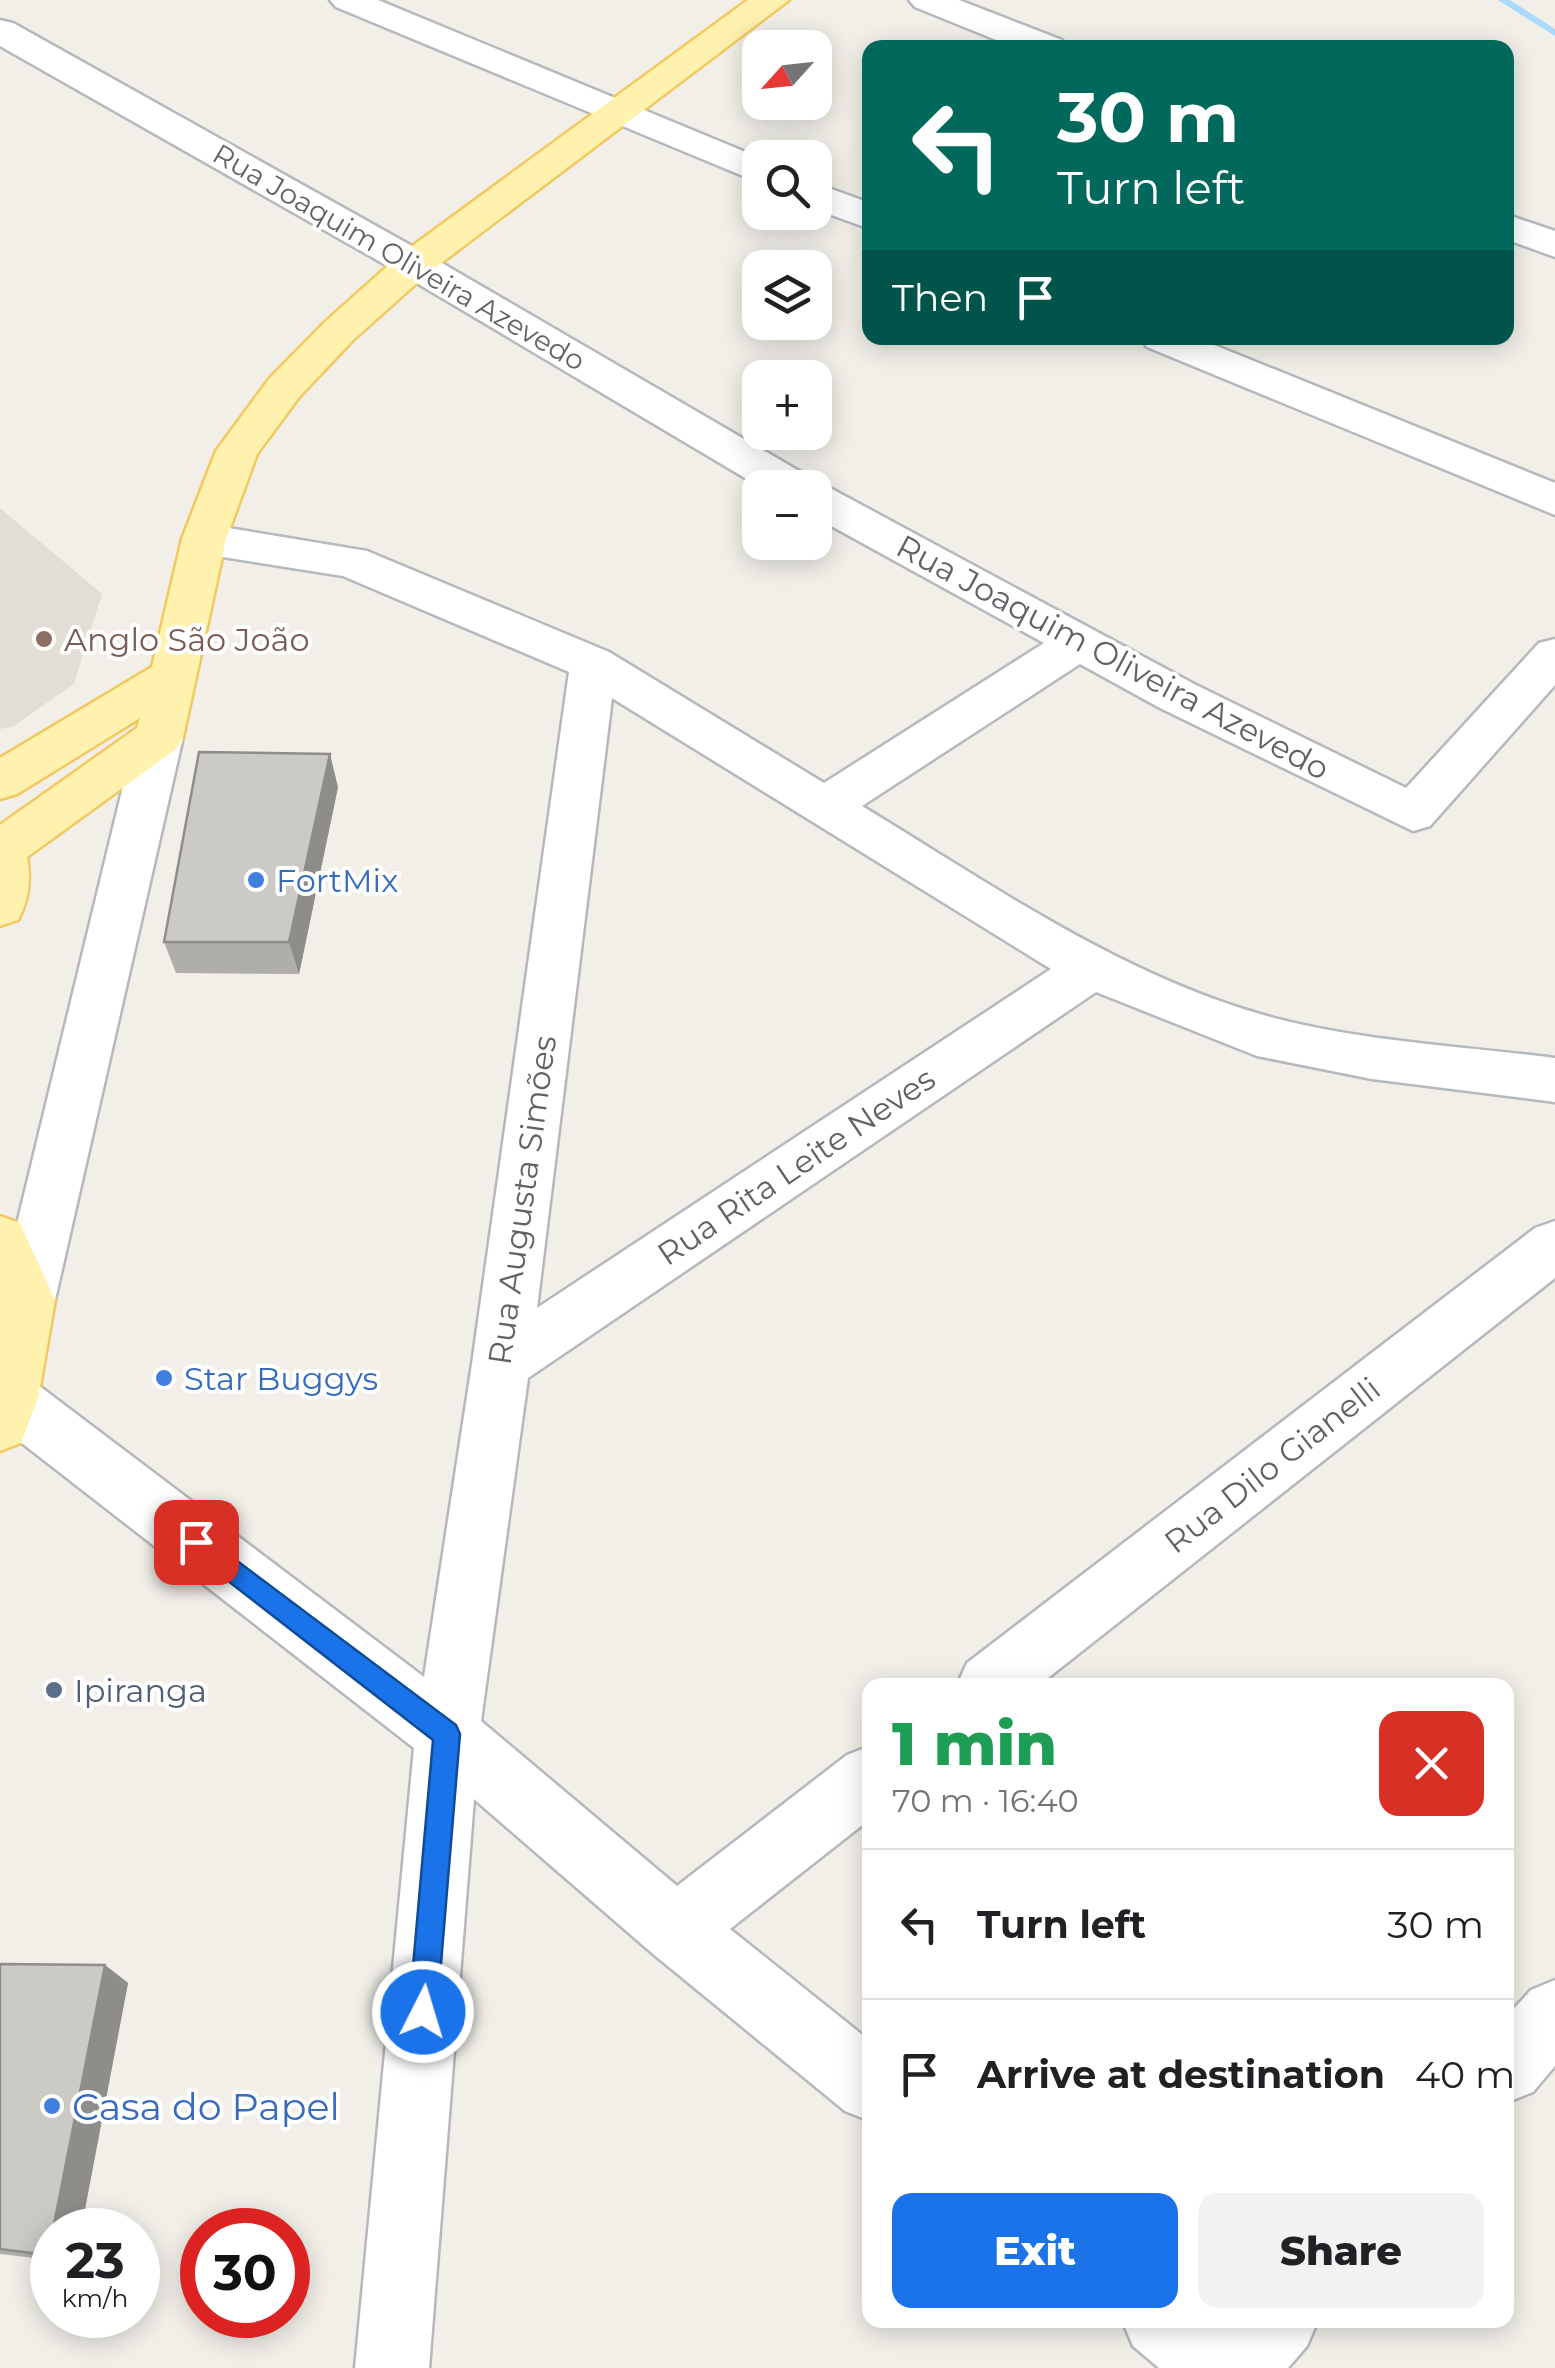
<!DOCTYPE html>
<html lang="en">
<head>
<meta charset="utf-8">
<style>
	body { margin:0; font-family:Montserrat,sans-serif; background:#f2f2f2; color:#202124; height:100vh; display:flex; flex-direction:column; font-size:38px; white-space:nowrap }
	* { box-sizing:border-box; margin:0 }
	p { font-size:32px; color:#757577 }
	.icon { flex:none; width:55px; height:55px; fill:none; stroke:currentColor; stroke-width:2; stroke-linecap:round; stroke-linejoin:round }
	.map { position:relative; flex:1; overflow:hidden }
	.details { position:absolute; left:862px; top:1678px; width:652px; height:650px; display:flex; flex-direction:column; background:#fff; border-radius:20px; box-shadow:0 5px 25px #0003 }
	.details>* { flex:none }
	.top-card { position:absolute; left:862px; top:40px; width:652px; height:305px; border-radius:20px; box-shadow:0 5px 25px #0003; background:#00695c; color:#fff; overflow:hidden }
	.needle { width:65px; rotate:243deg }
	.buttons { position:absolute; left:742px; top:30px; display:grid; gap:20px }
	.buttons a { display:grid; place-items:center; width:90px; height:90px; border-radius:20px; background:#fff; box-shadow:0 5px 25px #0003; font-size:50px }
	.speed { position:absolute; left:30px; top:2208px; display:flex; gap:20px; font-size:50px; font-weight:700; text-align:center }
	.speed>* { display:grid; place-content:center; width:130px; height:130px; border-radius:50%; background:#fff; box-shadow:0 5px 25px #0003; line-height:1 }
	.speed small { font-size:25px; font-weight:400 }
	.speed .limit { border:15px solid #d22; background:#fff; color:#111 }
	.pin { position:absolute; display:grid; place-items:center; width:85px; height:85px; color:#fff; margin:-42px; border-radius:20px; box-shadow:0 5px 15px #0006 }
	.me { position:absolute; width:110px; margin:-55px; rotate:5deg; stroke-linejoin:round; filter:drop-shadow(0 0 8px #0008) }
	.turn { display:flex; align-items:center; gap:35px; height:210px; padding:0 30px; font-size:45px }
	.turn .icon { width:130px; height:130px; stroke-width:2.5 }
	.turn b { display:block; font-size:70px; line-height:85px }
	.then { display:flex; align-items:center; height:95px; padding:0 30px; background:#0003; gap:20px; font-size:38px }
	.round { display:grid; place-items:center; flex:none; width:105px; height:105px; border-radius:20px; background:#f2f2f2 }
	.overview { display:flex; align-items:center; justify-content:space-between; height:170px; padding:0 30px }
	h1 { font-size:60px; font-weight:800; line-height:75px; color:#1e9e55 }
	.button { display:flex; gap:20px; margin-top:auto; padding:20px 30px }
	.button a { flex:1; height:115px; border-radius:20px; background:#1a73e8; color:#fff; font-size:40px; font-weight:800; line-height:115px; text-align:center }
	.button a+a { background:#f2f2f2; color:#202124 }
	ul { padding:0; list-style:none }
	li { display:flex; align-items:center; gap:30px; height:150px; padding:0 30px; border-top:2px solid #e0e0e0 }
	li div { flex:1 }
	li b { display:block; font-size:38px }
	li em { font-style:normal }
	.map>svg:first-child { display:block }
	.education { fill:#e1ded6 }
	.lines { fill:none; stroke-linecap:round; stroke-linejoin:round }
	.stream { fill:#aadaff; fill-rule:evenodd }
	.minor-casing { stroke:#b5b8bc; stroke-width:5 }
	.major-casing { stroke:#f2c960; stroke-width:5 }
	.minor { fill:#fff; fill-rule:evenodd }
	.major { fill:#fff2af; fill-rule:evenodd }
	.wall { fill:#afaea9 }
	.shaded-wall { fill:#8f8d8a }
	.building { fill:#cccac5; stroke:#8f8d8a; stroke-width:2.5 }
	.route { fill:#1a73e8; stroke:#114b97; stroke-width:2.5 }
	.education-dot { fill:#8d6e63; stroke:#fff; stroke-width:4 }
	.shop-dot { fill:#3f7fe0; stroke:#fff; stroke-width:4 }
	.service-dot { fill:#5c6f8a; stroke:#fff; stroke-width:4 }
	.labels { text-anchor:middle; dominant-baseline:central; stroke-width:8; stroke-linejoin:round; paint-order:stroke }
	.far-street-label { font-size:28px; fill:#5f6368; stroke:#fff }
	.education-label { font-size:32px; fill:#785e54; stroke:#fff; text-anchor:start }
	.street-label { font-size:32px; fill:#5f6368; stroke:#fff }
	.shop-label { font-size:32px; fill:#366cbe; stroke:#fff; text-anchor:start }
	.service-label { font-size:32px; fill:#4e5e75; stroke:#fff; text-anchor:start }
	.near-shop-label { font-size:38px; fill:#366cbe; stroke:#fff; text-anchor:start }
</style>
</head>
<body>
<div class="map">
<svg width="1555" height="2368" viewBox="0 0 1555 2368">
	<rect width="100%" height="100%" fill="#f1efe8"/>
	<polygon class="education" points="0,508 102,594 74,684 12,727 0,729"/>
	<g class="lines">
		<polygon class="stream" points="1498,0 1510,0 1555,29 1555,36"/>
		<g class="minor-casing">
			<g id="minor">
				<polygon points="330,0 378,0 760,158 760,183 336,7"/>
				<polygon points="909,0 959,0 1062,40 1067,48 1016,48 915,7"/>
				<path d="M0,20L13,23L428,255L811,478L815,483L830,488L1194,684L1406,788L1539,643L1555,639V685L1430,826L1413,831L1160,708L1080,664L862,806C989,883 1116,972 1260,1014C1351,1041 1461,1046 1555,1058V1102L1372,1079L1257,1056L1096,992L528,1378L481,1721L677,1886L847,1755L870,1746V1819L730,1929L870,2041V2121L845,2111L652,1953L474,1799L429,2368H355L414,1748L0,1426V1375L9,1372L30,1379L424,1677L472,1364L569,672L343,576L204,554L188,550L182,539L188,528L204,524L367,551L609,652L824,783L1044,643L815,517V488H762L400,273L0,46ZM612,698L1051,969L537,1308Z"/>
				<polygon points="815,183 870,203 870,229 815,209"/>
				<polygon points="1508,215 1555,231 1555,257 1508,240"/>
				<polygon points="1141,338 1197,338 1555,483 1555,515 1147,347"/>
				<polygon points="159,720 176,725 183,737 55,1300 47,1318 27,1325 7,1318 0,1294 135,737 142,725"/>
				<polygon points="1555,1221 1555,1278 1039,1685 957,1685 967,1663 1535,1228"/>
				<polygon points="1555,1980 1555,2066 1533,2092 1508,2102 1508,2015 1531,1990"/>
				<polygon points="1122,2320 1218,2320 1226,2327 1232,2320 1318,2320 1307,2346 1288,2368 1159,2368 1133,2346"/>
			</g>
		</g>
		<g class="major-casing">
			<g id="major">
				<path d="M748,0H789L428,273L353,340L299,397L257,454L226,539L183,737L176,749L27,857C31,880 29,900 18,920L0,926V825L137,728L140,718L17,794L0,799V758L152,667L182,539L216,451L269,379L325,322L400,255Z"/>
				<polygon points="0,1216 20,1223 55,1300 38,1398 21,1443 0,1451"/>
			</g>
		</g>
		<use href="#minor" class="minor"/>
		<use href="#major" class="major"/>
	</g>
	<g class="wall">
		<polygon points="338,787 299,974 176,973 164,942"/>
		<polygon points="0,1964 105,1965 128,1983 81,2230 52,2230 52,2260 0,2254"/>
	</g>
	<g class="shaded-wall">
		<polygon points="330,754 338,787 299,974 289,942"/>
		<polygon points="105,1965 128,1983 81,2230 53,2230"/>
		<polygon points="52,2231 52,2256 48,2255"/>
	</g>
	<g class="building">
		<polygon points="199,752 330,754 289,942 164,942"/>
		<polygon points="0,1964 105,1965 48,2255 0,2249"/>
	</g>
	<polygon class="route" points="196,1530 456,1725 460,1734 437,2012 433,2022 423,2026 413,2022 409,2012 433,1740 188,1550 184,1542 188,1534"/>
	<circle class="education-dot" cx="44" cy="639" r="10"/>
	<g class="shop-dot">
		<circle cx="256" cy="880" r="10"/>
		<circle cx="164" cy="1378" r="10"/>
		<circle cx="52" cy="2106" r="10"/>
	</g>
	<circle class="service-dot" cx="54" cy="1690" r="10"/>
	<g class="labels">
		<g class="far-street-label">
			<text transform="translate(399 257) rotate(30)">Rua Joaquim Oliveira Azevedo</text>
		</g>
		<g class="education-label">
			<text x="64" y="639">Anglo São João</text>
		</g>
		<g class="street-label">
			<text transform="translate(1113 657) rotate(28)">Rua Joaquim Oliveira Azevedo</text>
			<text transform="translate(796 1166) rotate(-34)">Rua Rita Leite Neves</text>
			<text transform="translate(522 1200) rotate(-82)">Rua Augusta Simões</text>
			<text transform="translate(1272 1465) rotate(-38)">Rua Dilo Gianelli</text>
		</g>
		<g class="shop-label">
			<text x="276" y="880">FortMix</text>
			<text x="184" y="1378">Star Buggys</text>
		</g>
		<g class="service-label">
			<text x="74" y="1690">Ipiranga</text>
		</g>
		<g class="near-shop-label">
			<text x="72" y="2106">Casa do Papel</text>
		</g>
	</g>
</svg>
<div class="buttons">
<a><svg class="needle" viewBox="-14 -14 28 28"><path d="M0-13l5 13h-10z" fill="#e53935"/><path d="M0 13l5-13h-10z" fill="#757577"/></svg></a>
<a><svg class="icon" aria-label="search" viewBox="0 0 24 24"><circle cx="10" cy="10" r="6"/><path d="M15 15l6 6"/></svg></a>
<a><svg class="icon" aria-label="layers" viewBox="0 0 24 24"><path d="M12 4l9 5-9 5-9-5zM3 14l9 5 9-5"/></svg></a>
<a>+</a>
<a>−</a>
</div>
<div class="speed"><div>23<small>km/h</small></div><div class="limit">30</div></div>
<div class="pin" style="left:196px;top:1542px;background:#d93025"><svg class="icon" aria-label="arrive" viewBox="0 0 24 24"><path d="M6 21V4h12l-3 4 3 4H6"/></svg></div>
<svg class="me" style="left:423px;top:2012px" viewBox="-20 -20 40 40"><circle r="17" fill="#1a73e8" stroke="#fff" stroke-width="3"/><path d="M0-11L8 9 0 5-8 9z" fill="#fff"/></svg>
<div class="top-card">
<div class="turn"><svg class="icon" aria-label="left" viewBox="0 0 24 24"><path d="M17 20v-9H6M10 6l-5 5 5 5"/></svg><div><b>30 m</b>Turn left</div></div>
<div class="then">Then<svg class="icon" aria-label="arrive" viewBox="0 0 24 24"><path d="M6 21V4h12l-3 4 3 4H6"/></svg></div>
</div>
<section class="details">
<div class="overview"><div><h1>1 min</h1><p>70 m · 16:40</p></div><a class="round" style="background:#d93025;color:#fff"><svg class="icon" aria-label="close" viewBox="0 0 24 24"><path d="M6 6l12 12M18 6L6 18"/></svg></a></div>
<ul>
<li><svg class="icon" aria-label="left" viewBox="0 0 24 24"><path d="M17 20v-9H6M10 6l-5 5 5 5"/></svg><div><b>Turn left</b></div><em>30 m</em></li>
<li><svg class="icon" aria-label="arrive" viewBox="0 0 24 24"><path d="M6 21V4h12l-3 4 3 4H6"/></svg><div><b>Arrive at destination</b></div><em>40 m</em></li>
</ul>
<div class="button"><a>Exit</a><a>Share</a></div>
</section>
</div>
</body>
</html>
